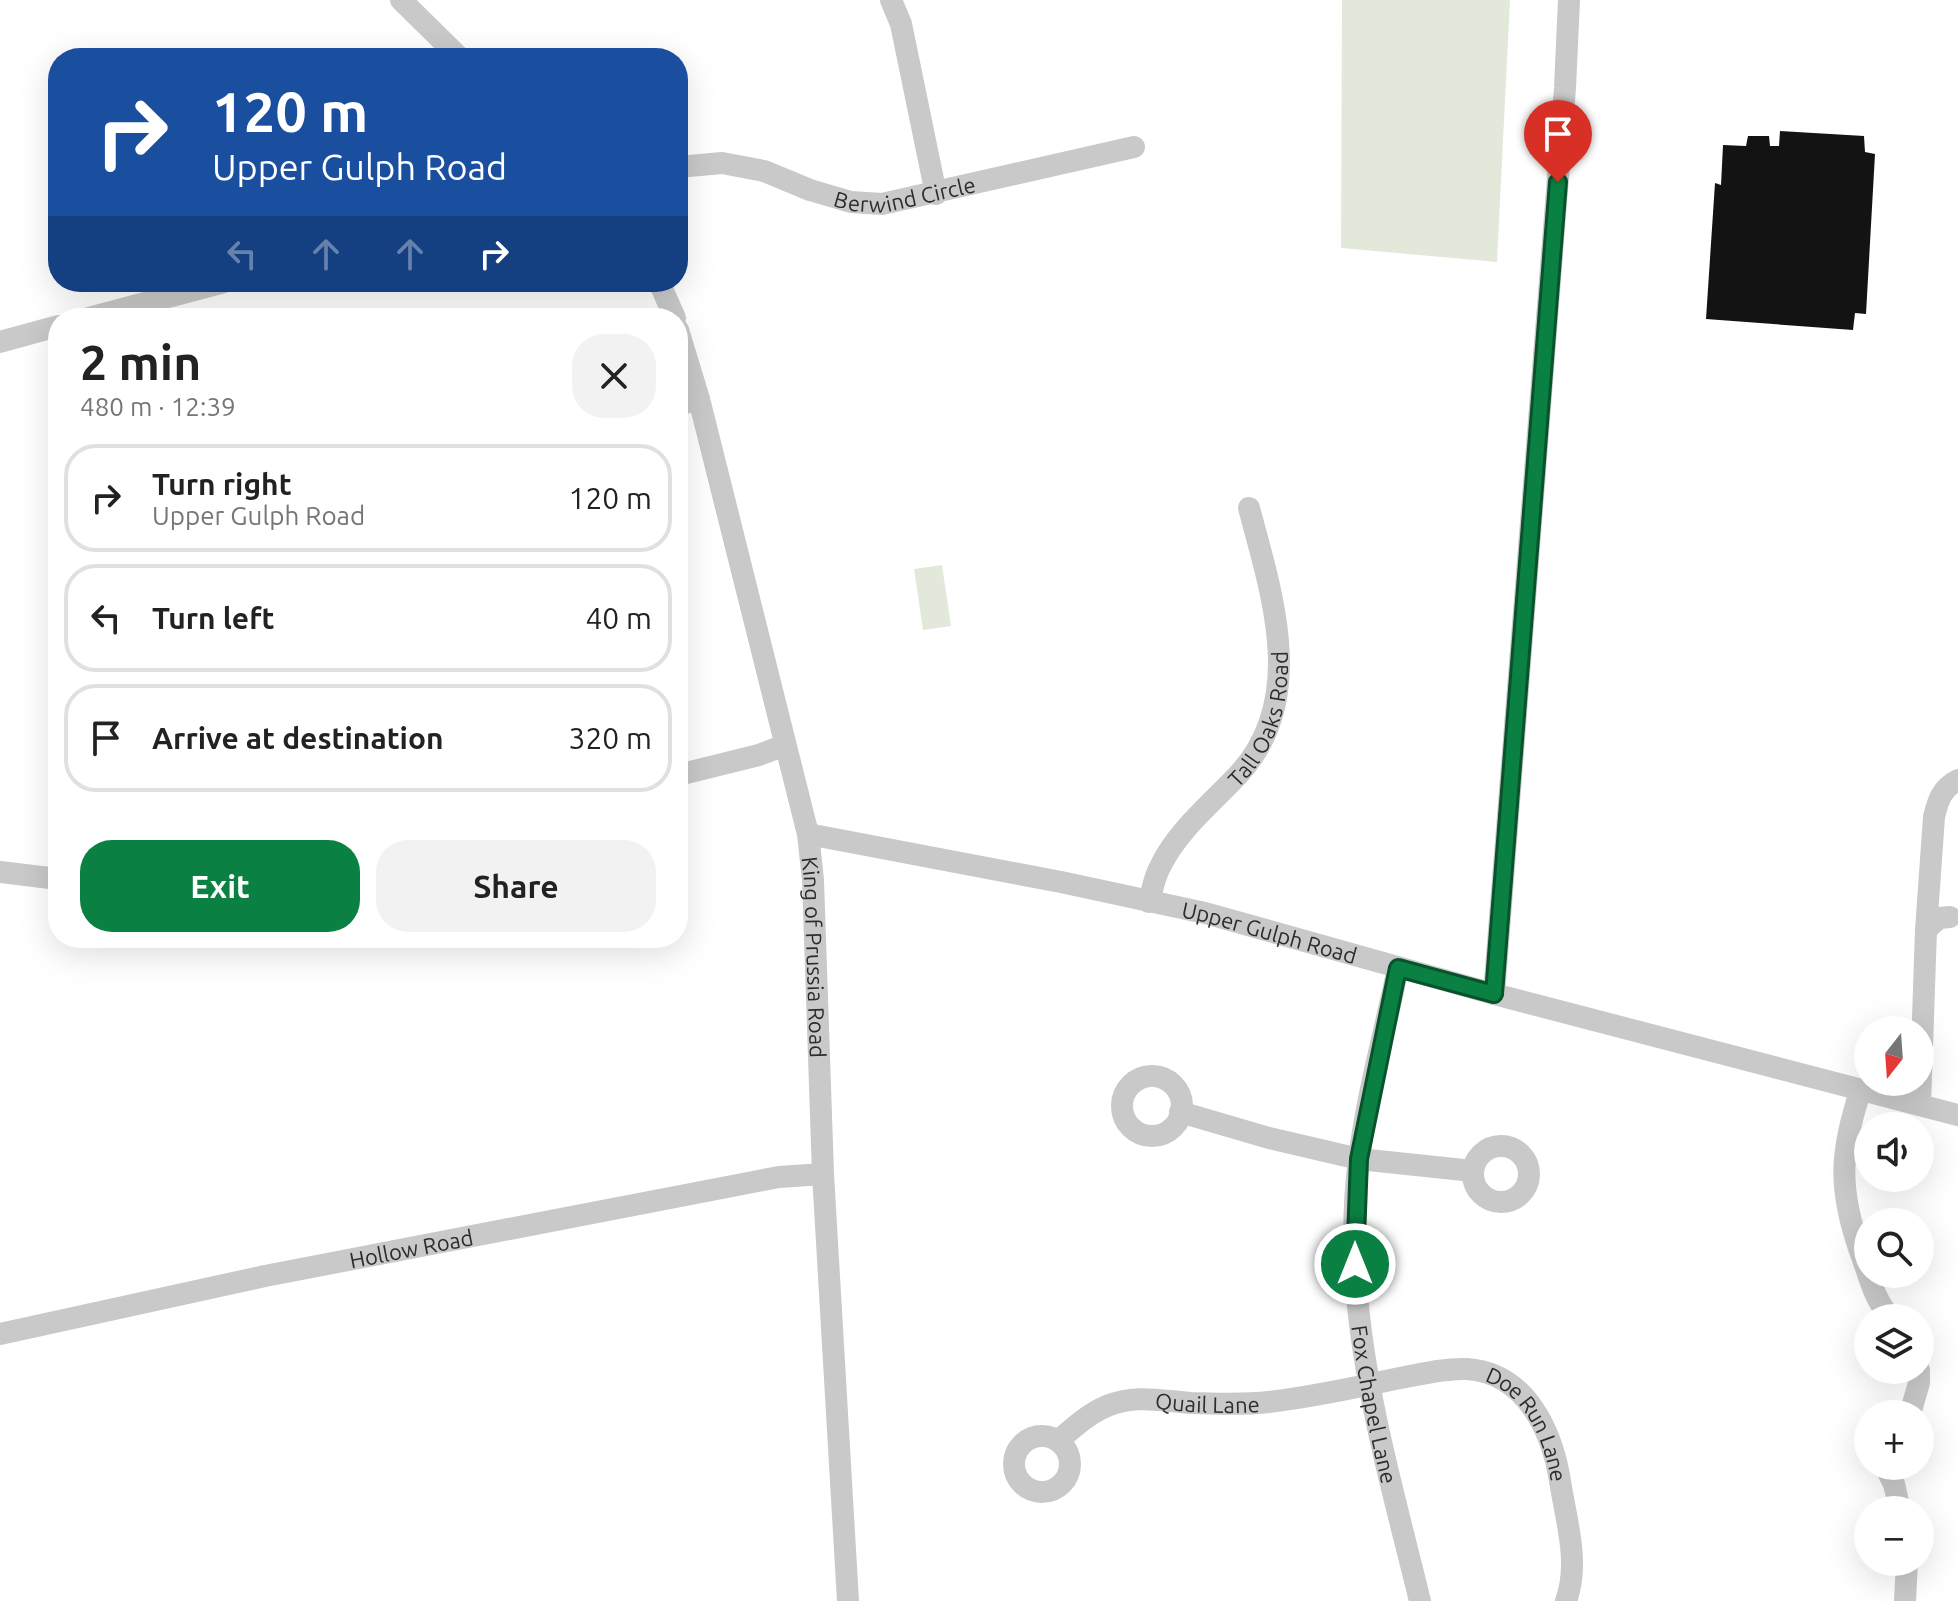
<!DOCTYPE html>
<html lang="en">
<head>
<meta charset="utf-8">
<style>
	body { margin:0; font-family:Ubuntu,sans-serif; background:#f2f2f2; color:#222; height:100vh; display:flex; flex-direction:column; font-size:30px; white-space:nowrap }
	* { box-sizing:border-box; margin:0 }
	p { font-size:26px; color:#767676 }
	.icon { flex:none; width:44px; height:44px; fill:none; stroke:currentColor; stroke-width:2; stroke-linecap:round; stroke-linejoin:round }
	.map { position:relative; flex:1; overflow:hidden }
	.panel { position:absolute; left:48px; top:308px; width:640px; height:640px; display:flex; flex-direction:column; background:#fff; border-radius:32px; box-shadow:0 8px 32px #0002 }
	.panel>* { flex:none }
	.hud { position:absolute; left:48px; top:48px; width:640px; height:244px; border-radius:32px; box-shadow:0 8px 32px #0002; background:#1a4fa0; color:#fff; overflow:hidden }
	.needle { width:52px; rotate:197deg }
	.buttons { position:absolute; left:1854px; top:1016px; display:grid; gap:16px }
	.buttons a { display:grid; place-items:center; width:80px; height:80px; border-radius:50%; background:#fff; box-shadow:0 8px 32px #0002; font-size:40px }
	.pin { position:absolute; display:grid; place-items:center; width:68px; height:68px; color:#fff; margin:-82px -34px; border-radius:50% 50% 50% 0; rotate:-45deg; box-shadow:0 0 8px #0007 }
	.pin .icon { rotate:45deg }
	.me { position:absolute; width:88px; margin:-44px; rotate:0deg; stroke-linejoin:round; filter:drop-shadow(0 0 6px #0008) }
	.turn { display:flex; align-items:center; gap:28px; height:168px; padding:0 32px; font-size:36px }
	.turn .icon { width:104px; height:104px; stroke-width:2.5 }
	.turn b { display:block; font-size:56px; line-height:68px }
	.lanes { display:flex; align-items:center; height:76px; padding:0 32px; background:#0003; justify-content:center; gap:40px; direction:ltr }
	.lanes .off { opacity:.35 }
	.round { display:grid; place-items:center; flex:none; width:84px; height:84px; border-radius:32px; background:#f2f2f2 }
	.summary { display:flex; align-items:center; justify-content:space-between; height:136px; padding:0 32px }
	h1 { font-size:48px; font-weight:700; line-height:60px }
	.button { display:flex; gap:16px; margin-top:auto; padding:16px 32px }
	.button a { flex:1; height:92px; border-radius:32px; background:#0b8043; color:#fff; font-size:32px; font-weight:700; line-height:92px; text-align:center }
	.button a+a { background:#f2f2f2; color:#222 }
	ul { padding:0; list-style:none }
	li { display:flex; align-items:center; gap:24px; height:108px; margin:0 16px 12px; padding:0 16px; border:4px solid #e0e0e0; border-radius:32px }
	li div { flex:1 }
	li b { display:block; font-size:30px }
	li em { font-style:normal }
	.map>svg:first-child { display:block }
	.green { fill:#e2e9da }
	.building { fill:#131313 }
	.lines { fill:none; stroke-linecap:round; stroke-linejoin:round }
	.minor { stroke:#c9c9c9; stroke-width:22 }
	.route-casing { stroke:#07532c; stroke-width:20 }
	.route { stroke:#0b8043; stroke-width:14 }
	.labels { text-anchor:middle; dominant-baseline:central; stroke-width:8; stroke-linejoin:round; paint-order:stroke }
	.street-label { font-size:22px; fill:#2c2c2c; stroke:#fff }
</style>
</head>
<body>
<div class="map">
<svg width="1958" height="1601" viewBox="0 0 1958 1601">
	<rect width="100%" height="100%" fill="#fff"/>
	<g class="green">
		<polygon points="1342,0 1510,0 1497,262 1341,248"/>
		<polygon points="942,565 951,626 923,630 914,569"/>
	</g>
	<polygon class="building" points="1780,131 1864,136 1865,152 1875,154 1866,314 1855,313 1853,330 1706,319 1715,183 1721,185 1723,145 1746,146 1748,136 1769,136 1770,146 1779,146"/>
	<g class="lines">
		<g class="minor">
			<polyline points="401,0 460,58"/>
			<polyline points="891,0 901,24 936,194"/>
			<path id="s1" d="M678,167L722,163L764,171L810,190L851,202L882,204L1134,147"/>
			<polyline points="659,282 675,318"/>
			<polyline points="89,318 224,282"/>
			<path id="s2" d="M678,330L699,399L808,834L813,880L823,1174L848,1601"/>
			<polyline points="0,342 58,326"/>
			<polyline points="678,405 699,399"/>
			<polyline points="678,775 759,755 785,745"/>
			<path id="s3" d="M808,834L1061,882L1205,913L1494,994L1958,1115"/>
			<polyline points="0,872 58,879"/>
			<path id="s4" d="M1149,902C1152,891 1154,878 1160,867C1177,831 1212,803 1238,775C1308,700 1272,595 1249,508"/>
			<path d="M1926,930L1934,817C1938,800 1942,788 1958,780"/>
			<path id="s5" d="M1398,968C1385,1031 1367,1095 1359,1159C1339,1309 1385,1457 1420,1601"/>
			<polyline points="1494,994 1565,88 1569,0"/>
			<circle cx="1152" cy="1106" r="30"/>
			<path d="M1861,1089C1840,1152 1838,1188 1860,1251C1871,1280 1871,1292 1890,1318"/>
			<polyline points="1920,1105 1926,930 1939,918 1950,917"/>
			<polyline points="1180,1112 1269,1138 1359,1159 1473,1171"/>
			<circle cx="1501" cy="1174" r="28"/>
			<path id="s6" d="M0,1334L265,1276L779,1177L823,1174"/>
			<polyline points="1910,1414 1919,1383 1919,1370"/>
			<circle cx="1042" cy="1464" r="28"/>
			<path id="s7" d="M1058,1441C1073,1428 1088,1414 1107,1406C1135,1394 1162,1401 1191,1403C1217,1404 1243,1405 1269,1402C1311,1397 1354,1388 1395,1379C1418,1375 1443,1368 1467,1369C1526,1373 1552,1431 1560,1481C1566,1520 1580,1563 1566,1601"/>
			<polyline points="1885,1466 1894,1484 1900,1510"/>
			<polyline points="1905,1601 1907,1562"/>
		</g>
	</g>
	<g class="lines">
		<g class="route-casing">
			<polyline id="route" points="1355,1264 1359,1159 1398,968 1494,994 1558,182"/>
		</g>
		<use href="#route" class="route"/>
	</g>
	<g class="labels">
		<g class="street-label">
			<text stroke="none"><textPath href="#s1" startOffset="234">Berwind Circle</textPath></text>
			<text stroke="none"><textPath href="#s4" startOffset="220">Tall Oaks Road</textPath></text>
			<text stroke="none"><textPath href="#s3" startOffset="472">Upper Gulph Road</textPath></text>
			<text stroke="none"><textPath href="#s2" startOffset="644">King of Prussia Road</textPath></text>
			<text stroke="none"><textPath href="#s6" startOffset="420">Hollow Road</textPath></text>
			<text stroke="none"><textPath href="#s7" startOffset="162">Quail Lane</textPath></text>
			<text stroke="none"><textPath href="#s5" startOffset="442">Fox Chapel Lane</textPath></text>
			<text stroke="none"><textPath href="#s7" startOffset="514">Doe Run Lane</textPath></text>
		</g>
	</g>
</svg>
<div class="buttons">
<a><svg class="needle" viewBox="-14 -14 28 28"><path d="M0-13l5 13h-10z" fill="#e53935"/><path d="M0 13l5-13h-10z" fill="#767676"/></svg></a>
<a><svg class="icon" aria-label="sound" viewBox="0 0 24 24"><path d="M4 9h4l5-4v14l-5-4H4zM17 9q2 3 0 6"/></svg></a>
<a><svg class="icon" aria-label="search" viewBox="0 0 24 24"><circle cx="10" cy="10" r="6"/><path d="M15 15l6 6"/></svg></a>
<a><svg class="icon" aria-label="layers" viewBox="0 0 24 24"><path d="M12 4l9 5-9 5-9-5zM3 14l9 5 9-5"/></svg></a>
<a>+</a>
<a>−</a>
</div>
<div class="pin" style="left:1558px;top:182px;background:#d93025"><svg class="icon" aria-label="arrive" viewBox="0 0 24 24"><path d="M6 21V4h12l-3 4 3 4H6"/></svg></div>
<svg class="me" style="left:1355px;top:1264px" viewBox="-20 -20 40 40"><circle r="17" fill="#0b8043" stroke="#fff" stroke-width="3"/><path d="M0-11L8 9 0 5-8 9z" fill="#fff"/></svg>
<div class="hud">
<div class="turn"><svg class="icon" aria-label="right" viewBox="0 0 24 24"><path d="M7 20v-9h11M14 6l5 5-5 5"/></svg><div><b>120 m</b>Upper Gulph Road</div></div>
<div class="lanes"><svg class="icon off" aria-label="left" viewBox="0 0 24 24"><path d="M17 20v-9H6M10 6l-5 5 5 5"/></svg><svg class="icon off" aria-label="ahead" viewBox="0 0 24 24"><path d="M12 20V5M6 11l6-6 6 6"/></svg><svg class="icon off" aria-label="ahead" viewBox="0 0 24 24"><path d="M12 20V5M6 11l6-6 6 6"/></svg><svg class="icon" aria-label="right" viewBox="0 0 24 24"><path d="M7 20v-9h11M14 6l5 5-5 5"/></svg></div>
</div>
<section class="panel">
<div class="summary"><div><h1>2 min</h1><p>480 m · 12:39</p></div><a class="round"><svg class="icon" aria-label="close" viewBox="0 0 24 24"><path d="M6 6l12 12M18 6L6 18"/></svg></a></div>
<ul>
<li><svg class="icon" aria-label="right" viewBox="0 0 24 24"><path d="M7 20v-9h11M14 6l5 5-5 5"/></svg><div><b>Turn right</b><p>Upper Gulph Road</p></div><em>120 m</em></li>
<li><svg class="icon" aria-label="left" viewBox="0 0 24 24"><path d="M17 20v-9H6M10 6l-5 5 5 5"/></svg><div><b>Turn left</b></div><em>40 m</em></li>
<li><svg class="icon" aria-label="arrive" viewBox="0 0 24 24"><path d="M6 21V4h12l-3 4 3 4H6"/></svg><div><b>Arrive at destination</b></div><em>320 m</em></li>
</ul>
<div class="button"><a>Exit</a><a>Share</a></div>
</section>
</div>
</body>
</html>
